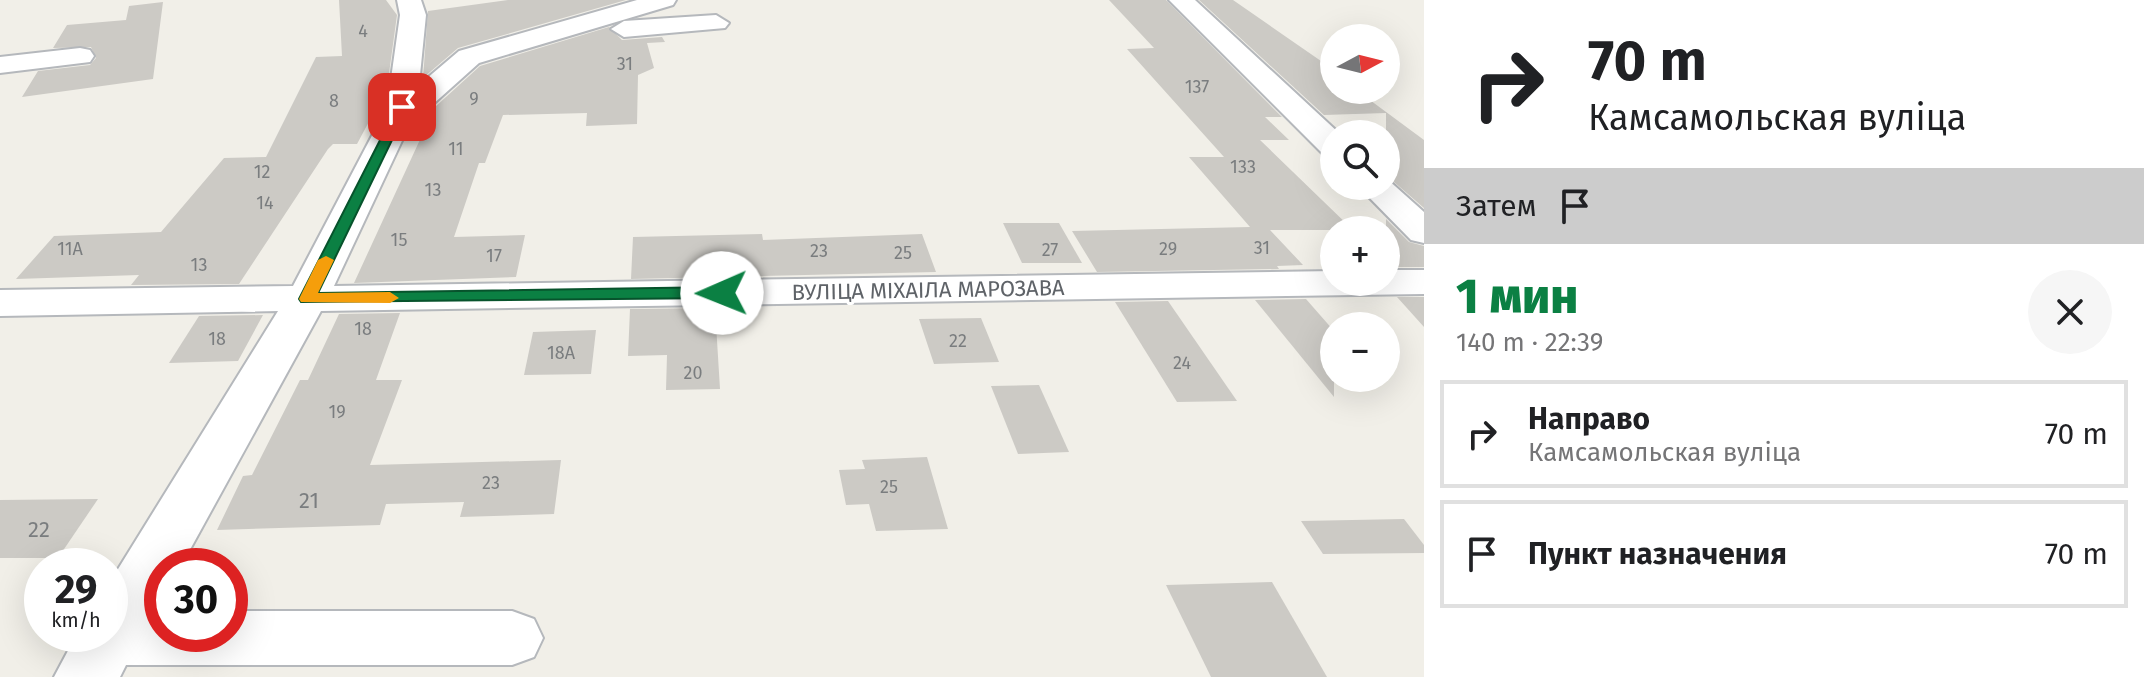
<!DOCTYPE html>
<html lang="ru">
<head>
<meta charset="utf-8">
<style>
	body { margin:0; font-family:"Fira Sans",sans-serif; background:#f6f6f6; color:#202124; height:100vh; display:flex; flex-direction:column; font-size:30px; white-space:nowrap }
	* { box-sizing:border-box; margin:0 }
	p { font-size:26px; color:#757577 }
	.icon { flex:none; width:44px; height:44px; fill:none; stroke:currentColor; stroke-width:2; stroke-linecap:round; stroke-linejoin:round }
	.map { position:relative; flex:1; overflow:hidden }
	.sheet { display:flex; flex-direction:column; background:#fff; width:720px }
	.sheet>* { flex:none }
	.hud { background:#fff; color:#202124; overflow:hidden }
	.needle { width:52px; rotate:83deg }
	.tools { position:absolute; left:1320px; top:24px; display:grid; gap:16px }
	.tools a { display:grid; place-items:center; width:80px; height:80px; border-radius:50%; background:#fff; box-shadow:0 8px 32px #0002; font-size:40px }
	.speed { position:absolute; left:24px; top:548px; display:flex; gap:16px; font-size:40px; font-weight:700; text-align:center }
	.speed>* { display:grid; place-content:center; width:104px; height:104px; border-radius:50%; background:#fff; box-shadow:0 8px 32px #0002; line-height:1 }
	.speed small { font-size:20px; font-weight:400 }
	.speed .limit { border:12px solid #d22; background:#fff; color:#111 }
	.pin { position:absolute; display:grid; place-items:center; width:68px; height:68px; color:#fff; margin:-34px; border-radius:16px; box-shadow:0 4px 12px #0006 }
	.me { position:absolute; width:88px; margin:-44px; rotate:269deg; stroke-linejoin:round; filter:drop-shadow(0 0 6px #0008) }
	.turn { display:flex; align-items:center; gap:28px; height:168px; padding:0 32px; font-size:36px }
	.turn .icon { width:104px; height:104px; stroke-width:2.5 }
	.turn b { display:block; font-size:56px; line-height:68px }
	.then { display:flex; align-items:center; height:76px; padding:0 32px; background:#0003; gap:16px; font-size:30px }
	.round { display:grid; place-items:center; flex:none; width:84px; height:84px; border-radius:42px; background:#f6f6f6 }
	.summary { display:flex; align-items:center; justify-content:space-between; height:136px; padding:0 32px }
	h1 { font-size:48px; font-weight:800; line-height:60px; color:#0b8043 }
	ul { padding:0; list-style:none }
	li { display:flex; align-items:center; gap:24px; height:108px; margin:0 16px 12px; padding:0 16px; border:4px solid #e0e0e0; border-radius:0px }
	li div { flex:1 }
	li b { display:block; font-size:30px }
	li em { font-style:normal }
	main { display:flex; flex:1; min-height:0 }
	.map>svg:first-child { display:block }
	.building { fill:#cccac5 }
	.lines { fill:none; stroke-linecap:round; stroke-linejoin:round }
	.minor-casing { stroke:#b5b8bc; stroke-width:4 }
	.minor { fill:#fff; fill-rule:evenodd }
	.route { fill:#0b8043; stroke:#07532c; stroke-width:2 }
	.slow { fill:#f59e0b }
	.labels { text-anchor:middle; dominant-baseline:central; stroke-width:6; stroke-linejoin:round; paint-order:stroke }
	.number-label { font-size:18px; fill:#7a7d7f }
	.street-label { font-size:22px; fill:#5f6368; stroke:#fff }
	.near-number-label { font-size:22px; fill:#7a7d7f }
</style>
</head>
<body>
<main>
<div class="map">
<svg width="1424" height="677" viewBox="0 0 1424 677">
	<rect width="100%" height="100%" fill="#f1efe8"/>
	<g class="building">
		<polygon points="339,0 386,0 397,15 387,88 357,144 333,144 328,149 239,284 131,285 139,275 16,279 54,236 161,232 224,158 266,157 316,57 342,56"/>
		<polygon points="508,0 626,0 458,48 423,78 428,11"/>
		<polygon points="1109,0 1166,0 1282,117 1265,117 1289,140 1260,140 1353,230 1270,230 1303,265 1277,266 1279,269 1097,272 1072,231 1250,227 1189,157 1224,157 1127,49 1154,48"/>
		<polygon points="1199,0 1233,0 1334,70 1334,90 1363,90 1366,92 1359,92 1424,140 1424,208 1386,175 1386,113 1324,115"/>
		<polygon points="163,2 153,79 22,97 38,71 90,65 96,58 91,47 53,48 67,25 126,20 129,6"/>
		<polygon points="609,27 622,40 662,37 665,42 647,43 654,68 638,75 637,124 586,126 587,113 503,115 485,163 479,163 454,237 525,235 516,277 354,283 435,107 480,66"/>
		<polygon points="1386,219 1409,242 1424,246 1424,267 1386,267"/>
		<polygon points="1003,223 1059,223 1082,263 1022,263"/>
		<polygon points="762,234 763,240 922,234 936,272 631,279 633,237"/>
		<polygon points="1397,297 1424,297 1424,327"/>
		<polygon points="1306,299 1334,331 1334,397 1255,300"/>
		<polygon points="1168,301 1237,401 1177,402 1115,302"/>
		<polygon points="715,308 720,389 666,390 667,355 628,356 630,309"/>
		<polygon points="400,313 376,380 402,380 370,465 561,460 554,514 460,517 464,502 386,504 380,525 217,530 243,476 252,475 300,380 308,380 339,314"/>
		<polygon points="263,315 238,361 169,363 199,316"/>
		<polygon points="981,318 999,362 934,364 919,319"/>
		<polygon points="596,330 591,374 524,375 533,332"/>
		<polygon points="1039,385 1069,452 1018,454 991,386"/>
		<polygon points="927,457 948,529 876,531 869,504 846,505 839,470 865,469 862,460"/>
		<polygon points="98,499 58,558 0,558 0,500"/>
		<polygon points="1404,519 1424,545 1424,553 1323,554 1301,521"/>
		<polygon points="1272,582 1327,677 1211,677 1166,585"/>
	</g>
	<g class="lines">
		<g class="minor-casing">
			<g id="minor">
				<polygon points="397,0 421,0 426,15 419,85 459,51 637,0 676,0 673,5 479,63 431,106 415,113 334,286 1334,271 1334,282 1386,282 1386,270 1424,270 1424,294 321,311 181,566 162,566 162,600 156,611 162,611 162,634 230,634 230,611 512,611 534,619 543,638 534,657 512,665 126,665 120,677 54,677 77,634 110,634 110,582 278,311 0,316 0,290 293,286 387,107 400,15"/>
				<polygon points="1169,0 1195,0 1340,134 1334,134 1334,156 1322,153"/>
				<polygon points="716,15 729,23 725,28 624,37 611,29 624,21"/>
				<polygon points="80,48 90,50 94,56 90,62 0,73 0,57"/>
				<polygon points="1386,178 1424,212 1424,243 1411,240 1358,186 1386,186"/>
			</g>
		</g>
		<use href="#minor" class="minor"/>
	</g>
	<polygon class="route" points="398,105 408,107 318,293 722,287 731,293 722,298 301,302 299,299"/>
	<polygon class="slow" points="326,256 334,260 318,293 390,292 399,298 390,303 301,302 299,299 318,260"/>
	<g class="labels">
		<g class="number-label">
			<text x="363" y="31">4</text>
			<text x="625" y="64">31</text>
			<text x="1197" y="87">137</text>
			<text x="474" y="99">9</text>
			<text x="334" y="101">8</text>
			<text x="456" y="149">11</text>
			<text x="1243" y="167">133</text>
			<text x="262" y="172">12</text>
			<text x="433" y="190">13</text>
			<text x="265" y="203">14</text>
			<text x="399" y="240">15</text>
			<text x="1262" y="248">31</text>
			<text x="70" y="249">11А</text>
			<text x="1168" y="249">29</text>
			<text x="1050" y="250">27</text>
			<text x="819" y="251">23</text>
			<text x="903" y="253">25</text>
			<text x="494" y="256">17</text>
			<text x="199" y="265">13</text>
			<text x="363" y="329">18</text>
			<text x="217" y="339">18</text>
			<text x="958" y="341">22</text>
			<text x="561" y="353">18А</text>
			<text x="1182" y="363">24</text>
			<text x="693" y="373">20</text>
			<text x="337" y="412">19</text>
			<text x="491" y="483">23</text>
			<text x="889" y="487">25</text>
		</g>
		<g class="street-label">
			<text transform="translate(928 290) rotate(-1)">ВУЛІЦА МІХАІЛА МАРОЗАВА</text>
		</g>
		<g class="near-number-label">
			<text x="309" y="500">21</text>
			<text x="39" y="529">22</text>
		</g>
	</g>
</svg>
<div class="tools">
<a><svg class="needle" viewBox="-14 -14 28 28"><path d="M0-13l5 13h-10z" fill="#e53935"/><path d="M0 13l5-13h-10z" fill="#757577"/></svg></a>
<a><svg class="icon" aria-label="search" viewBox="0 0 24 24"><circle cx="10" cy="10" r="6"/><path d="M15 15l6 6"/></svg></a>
<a>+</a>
<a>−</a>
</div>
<div class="speed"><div>29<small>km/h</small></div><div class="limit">30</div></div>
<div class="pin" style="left:402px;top:107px;background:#d93025"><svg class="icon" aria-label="arrive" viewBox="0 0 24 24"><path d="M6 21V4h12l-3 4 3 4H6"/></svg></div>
<svg class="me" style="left:722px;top:293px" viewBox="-20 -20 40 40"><circle r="19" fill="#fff"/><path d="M0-13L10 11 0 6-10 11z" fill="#0b8043"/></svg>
</div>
<section class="sheet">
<div class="hud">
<div class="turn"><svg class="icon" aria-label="right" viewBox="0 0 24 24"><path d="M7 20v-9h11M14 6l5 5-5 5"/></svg><div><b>70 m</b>Камсамольская вуліца</div></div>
<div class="then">Затем<svg class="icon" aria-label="arrive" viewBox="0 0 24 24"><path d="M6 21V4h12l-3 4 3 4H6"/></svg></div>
</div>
<div class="summary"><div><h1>1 мин</h1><p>140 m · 22:39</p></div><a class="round"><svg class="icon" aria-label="close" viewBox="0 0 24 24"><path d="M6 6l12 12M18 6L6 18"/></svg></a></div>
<ul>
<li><svg class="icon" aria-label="right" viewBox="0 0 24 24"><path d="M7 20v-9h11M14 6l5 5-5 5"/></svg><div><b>Направо</b><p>Камсамольская вуліца</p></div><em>70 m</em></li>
<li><svg class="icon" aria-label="arrive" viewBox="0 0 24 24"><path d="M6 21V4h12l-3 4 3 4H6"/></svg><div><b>Пункт назначения</b></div><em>70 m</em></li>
</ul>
</section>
</main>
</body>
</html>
